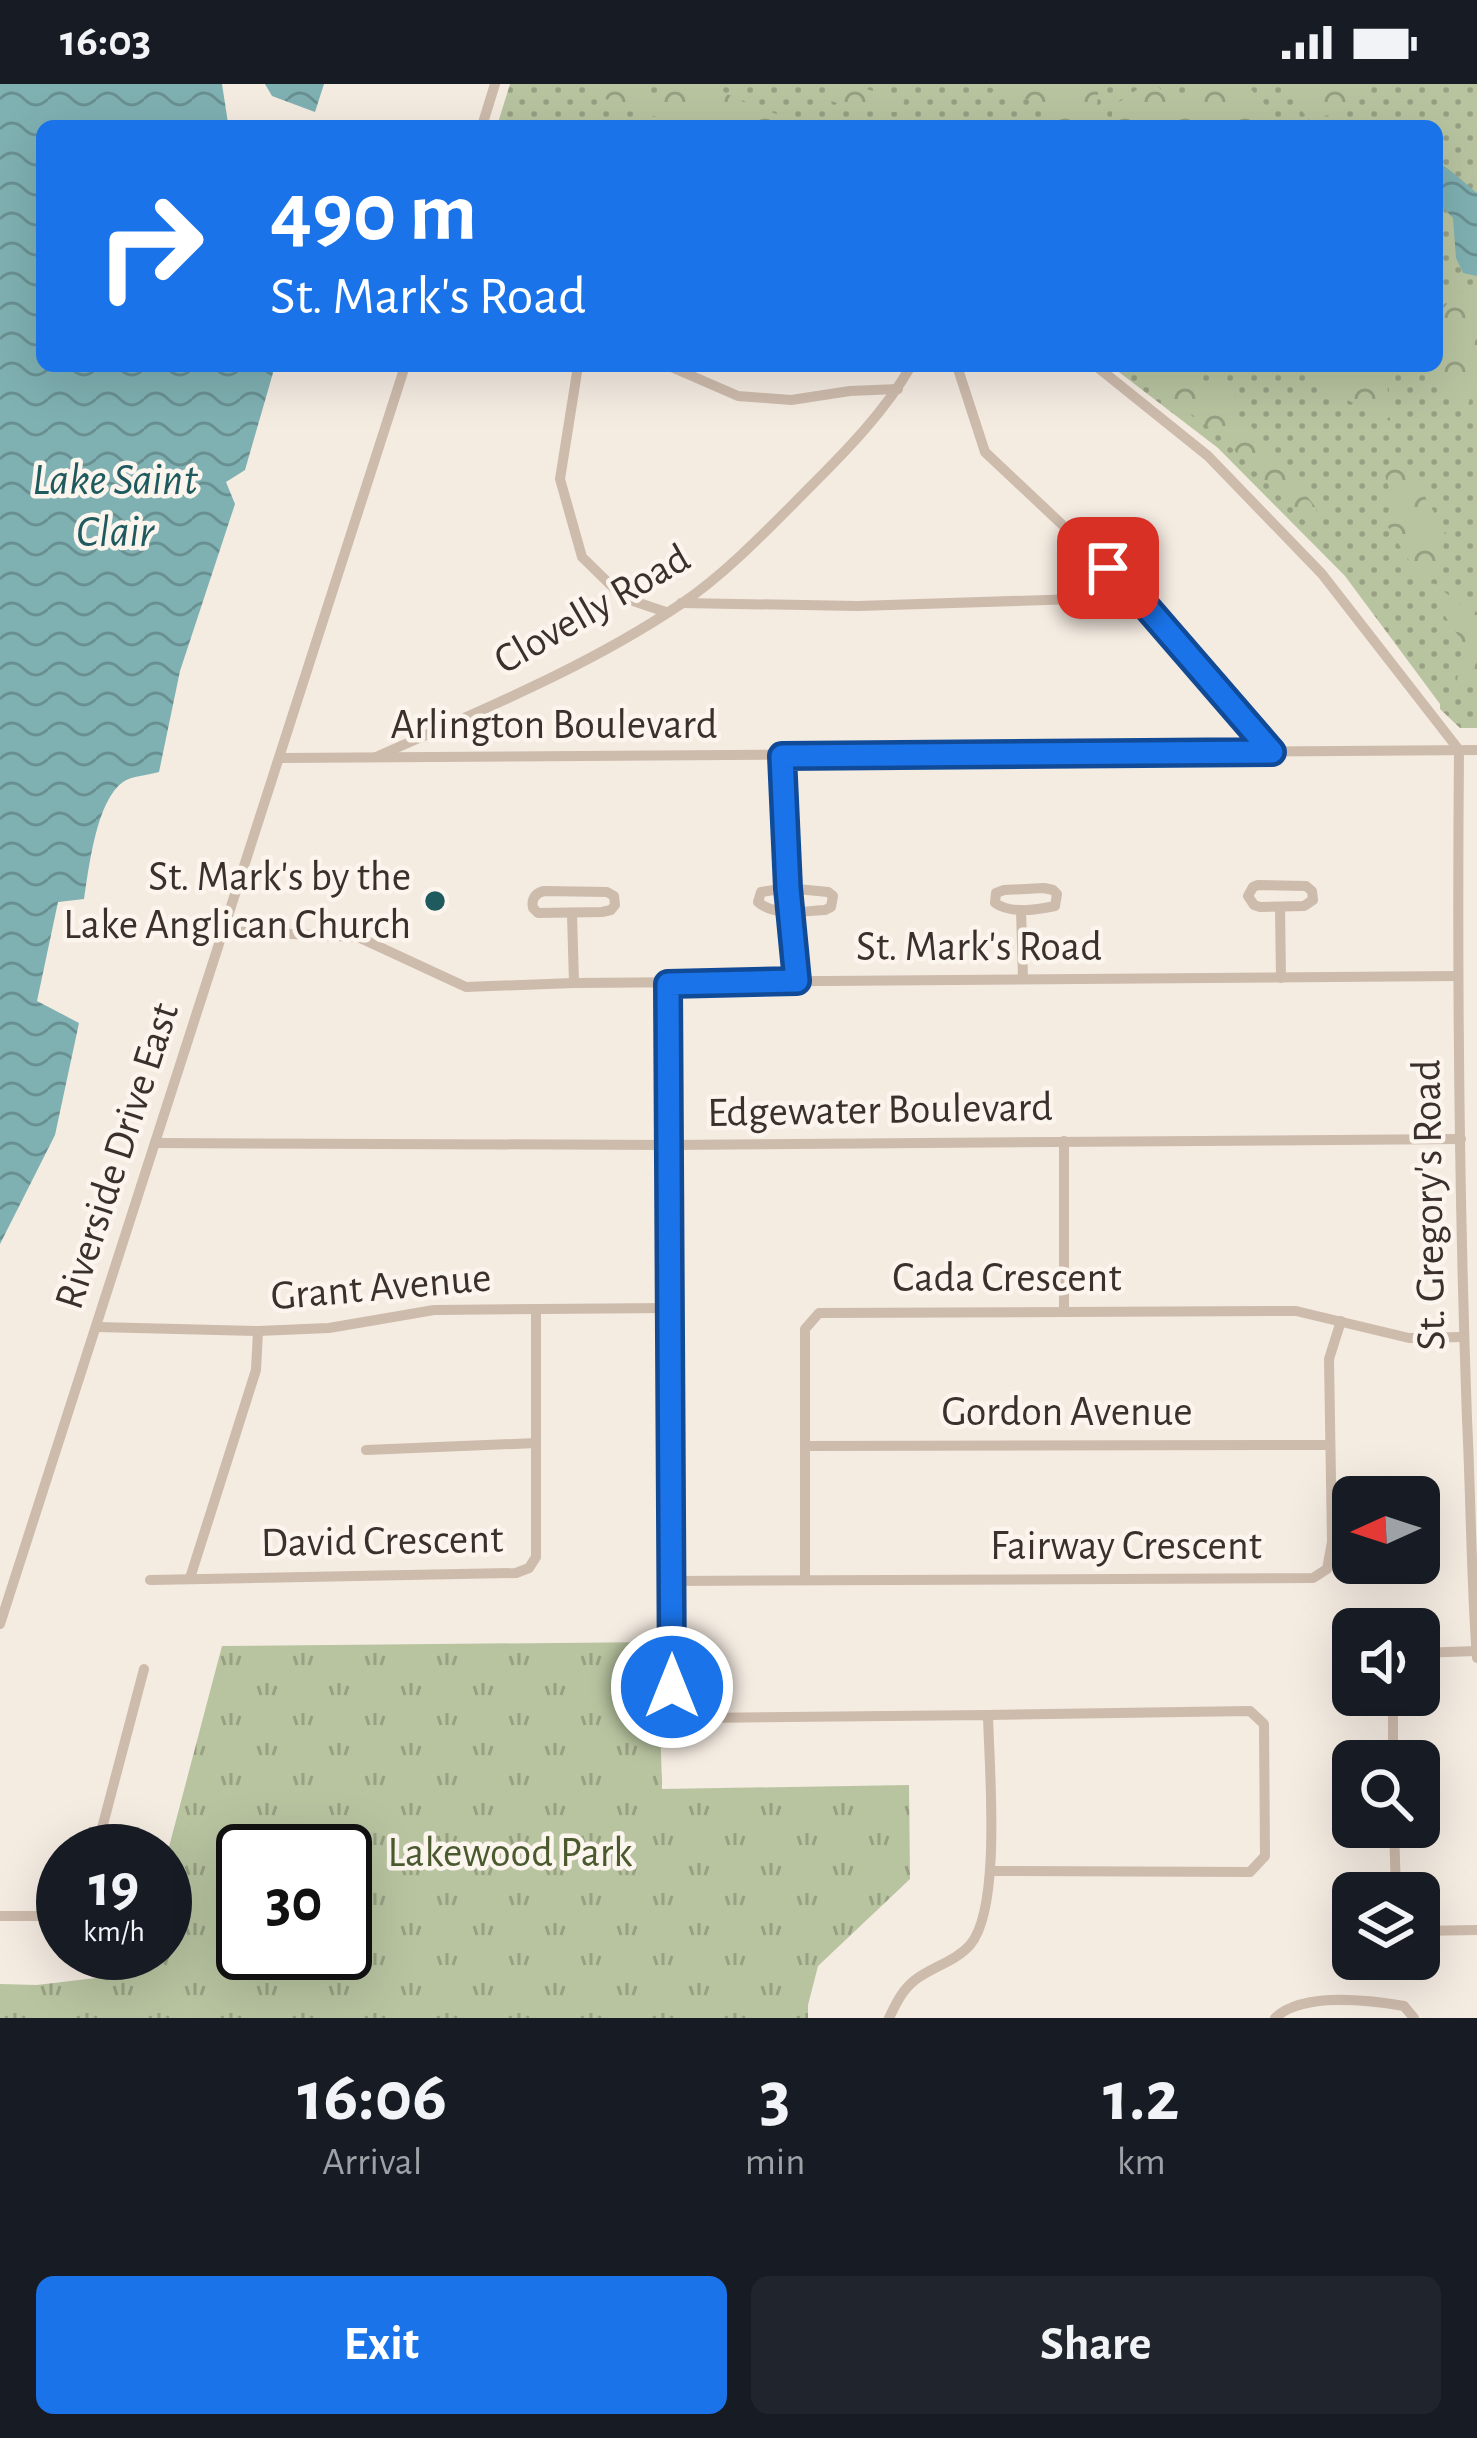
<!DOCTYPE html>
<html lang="en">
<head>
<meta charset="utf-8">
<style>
	body { margin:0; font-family:"Alegreya Sans",sans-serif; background:#20242c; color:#f1f3f6; height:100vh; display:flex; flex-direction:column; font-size:45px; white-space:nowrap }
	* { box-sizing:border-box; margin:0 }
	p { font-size:39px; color:#9ea1a6 }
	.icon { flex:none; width:66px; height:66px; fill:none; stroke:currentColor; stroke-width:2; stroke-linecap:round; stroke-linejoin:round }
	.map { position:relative; height:1934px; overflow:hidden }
	.panel { display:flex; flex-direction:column; background:#171b24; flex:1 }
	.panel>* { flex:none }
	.hud { position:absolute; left:36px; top:36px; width:1407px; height:252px; border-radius:18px; box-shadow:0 12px 48px #0002; background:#1a73e8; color:#fff; overflow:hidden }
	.needle { width:78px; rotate:267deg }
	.tools { position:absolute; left:1332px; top:1392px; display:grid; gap:24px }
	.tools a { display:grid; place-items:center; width:108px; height:108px; border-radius:18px; background:#171b24; box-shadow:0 12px 48px #0002; font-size:60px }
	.speed { position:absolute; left:36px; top:1740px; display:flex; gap:24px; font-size:60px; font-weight:700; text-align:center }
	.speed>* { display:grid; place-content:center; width:156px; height:156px; border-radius:50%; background:#171b24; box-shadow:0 12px 48px #0002; line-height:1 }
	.speed small { font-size:30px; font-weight:400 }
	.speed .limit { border:6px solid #111; border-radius:18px; background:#fff; color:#111 }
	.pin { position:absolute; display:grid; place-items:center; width:102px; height:102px; color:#fff; margin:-51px; border-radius:24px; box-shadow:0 6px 18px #0006 }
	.me { position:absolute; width:132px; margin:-66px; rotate:0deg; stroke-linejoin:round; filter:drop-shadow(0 0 9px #0008) }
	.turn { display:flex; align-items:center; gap:42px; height:252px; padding:0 36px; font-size:54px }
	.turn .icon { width:156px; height:156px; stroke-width:2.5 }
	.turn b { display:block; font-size:84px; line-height:102px }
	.eta { display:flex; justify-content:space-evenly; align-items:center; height:204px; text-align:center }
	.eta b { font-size:72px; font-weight:700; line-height:84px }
	.cta { display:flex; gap:24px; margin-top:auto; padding:24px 36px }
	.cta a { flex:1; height:138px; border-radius:18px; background:#1a73e8; color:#fff; font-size:48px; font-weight:700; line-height:138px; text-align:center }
	.cta a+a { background:#20242c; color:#f1f3f6 }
	.status { display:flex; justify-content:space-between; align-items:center; height:84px; padding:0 60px; background:#171b24; direction:ltr }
	.status svg { height:33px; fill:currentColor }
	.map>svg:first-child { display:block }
	.grass { fill:url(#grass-dots) }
	.forest { fill:url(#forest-crowns) }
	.park { fill:url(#park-tufts); fill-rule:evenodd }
	.water { fill:url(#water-waves) }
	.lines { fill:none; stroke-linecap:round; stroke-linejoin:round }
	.minor { stroke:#cdbbac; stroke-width:10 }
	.route-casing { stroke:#114b97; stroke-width:30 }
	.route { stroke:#1a73e8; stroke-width:21 }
	.poi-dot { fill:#1f5a5e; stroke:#fbf5ee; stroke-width:4.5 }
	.labels { text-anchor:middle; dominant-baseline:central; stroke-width:9; stroke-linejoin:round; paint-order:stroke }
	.street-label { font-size:42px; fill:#3b302b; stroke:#fbf5ee }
	.poi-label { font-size:42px; fill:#3b302b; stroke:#fbf5ee; text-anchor:end }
	.park-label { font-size:42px; fill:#4a5a2e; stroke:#fbf5ee }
	.water-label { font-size:45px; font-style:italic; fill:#1f5a5e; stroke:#fbf5ee }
</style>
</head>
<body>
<div class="status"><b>16:03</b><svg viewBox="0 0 49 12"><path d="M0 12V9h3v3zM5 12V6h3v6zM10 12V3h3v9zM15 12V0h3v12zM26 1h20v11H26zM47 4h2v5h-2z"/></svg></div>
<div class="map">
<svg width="1477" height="1934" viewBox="0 0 1477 1934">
	<defs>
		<pattern id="grass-dots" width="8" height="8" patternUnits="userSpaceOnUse" patternTransform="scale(3)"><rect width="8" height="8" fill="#b8c4a0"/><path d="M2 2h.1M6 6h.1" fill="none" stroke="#97a083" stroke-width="1.8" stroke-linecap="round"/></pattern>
		<pattern id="forest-crowns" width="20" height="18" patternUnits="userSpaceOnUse" patternTransform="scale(3)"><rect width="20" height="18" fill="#b8c4a0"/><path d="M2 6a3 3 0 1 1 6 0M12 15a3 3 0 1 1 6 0" fill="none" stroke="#97a083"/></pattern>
		<pattern id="park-tufts" width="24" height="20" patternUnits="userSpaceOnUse" patternTransform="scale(3)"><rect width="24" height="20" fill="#b8c4a0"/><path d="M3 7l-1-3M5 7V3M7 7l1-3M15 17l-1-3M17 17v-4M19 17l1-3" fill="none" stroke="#97a083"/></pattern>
		<pattern id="water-waves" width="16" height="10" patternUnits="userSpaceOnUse" patternTransform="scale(3)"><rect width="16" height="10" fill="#7fb0b2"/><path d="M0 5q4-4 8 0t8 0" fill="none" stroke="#699091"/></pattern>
	</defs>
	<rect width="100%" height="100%" fill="#f4ebe1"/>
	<polygon class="grass" points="510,0 1477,0 1477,644 1460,644 1440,625 1440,620 1345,492 1218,364 1111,282 1437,282 1437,42 497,42"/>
	<g class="forest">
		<path d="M598,0H641L645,9L658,10L670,0H702L806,42C790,42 773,44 758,42C745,40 733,34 720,34C680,33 621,40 595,3Z"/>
		<polygon points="828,0 860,3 905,17 897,28 862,27 828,16"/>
		<polygon points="978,0 1099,0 1097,21 1100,42 1056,42 1059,25"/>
		<polygon points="1145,0 1156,0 1168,14 1195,15 1206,0 1246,0 1274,30 1274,42 1130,42 1112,39 1112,23"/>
		<polygon points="1285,0 1372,0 1372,5 1348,26 1309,36 1285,5"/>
		<polygon points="1455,207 1477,209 1477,276 1467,328 1415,282 1437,282 1437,235"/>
		<polygon points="1128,282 1197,282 1196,288 1206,300 1213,300 1219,287 1236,308 1230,332 1251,342 1317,425 1312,444 1219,351"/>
		<polygon points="1309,282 1386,282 1390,337 1331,308"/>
		<polygon points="1395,381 1413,392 1446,449 1440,479 1420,494 1385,438 1392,415 1385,391"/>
		<polygon points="1433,499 1464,523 1477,528 1477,600 1457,597 1463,559 1429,508"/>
	</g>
	<path class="park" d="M658,1558L662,1705L909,1701L910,1795L818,1882L808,1921V1934H0V1900L37,1901L121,1891L139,1877L141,1869H165V1778L222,1562ZM243,1767H345V1869H243Z"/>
	<g class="water">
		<path d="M0,0H222L228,39L239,42H42V282H275L245,386L226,398L235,420L180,587L159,688C149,691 131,692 123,698C96,717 89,784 84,815L58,818L37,917L79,939L55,1051L0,1160Z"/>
		<polygon points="265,0 324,0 315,28 272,12"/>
		<path d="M1437,78C1447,82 1467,101 1477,109V192L1463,189L1456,174L1453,134L1437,117Z"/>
	</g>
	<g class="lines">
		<g class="minor">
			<polyline points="482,42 495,0"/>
			<polyline points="578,282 560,395 582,473 624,514 666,528"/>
			<polyline points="669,282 738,312 791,316 850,307 898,305"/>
			<polyline points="957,282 985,368 1139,513 1272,668"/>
			<polyline points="1096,282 1208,372 1322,490 1459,666"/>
			<polyline points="681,519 858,522 1139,513"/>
			<path d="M1459,666C1457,889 1459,1112 1467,1335C1471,1415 1471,1494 1477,1574"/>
			<polyline points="783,672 787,804 797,897"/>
			<path d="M376,673C479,627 586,584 681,520C729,487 770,443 811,402C848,365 885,327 911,282"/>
			<polyline points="280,674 1477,666"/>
			<polygon points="1258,801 1306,802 1312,807 1313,816 1304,822 1260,823 1254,821 1248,812 1253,803"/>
			<path d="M787,804L828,808L833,812L831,823L825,826C804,827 775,833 758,818L761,808Z"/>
			<path d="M1044,804L1053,806L1057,810L1055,822C1036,826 1011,830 995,819L996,809L1004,806Z"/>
			<path d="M544,807L607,808L614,812L615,821L611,826L602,828L538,829L533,824C531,815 535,809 544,807Z"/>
			<polyline points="1280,824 1281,894"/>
			<polyline points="1021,826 1023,895"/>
			<polyline points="572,830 574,899"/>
			<polyline points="224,847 358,853 466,903 574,899 1458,892"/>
			<path d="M669,900L672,1603C679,1620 681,1628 699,1634L988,1631C989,1682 1002,1824 970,1861C956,1877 932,1883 915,1896C902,1906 896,1920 889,1934"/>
			<polyline points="1064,1057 1064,1227"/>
			<polyline points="155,1059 669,1061 1461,1055"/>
			<polyline points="97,1243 258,1247 329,1244 434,1226 670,1224"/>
			<polyline points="805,1362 1330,1361"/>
			<polyline points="366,1366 536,1359"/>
			<polyline points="190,1494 256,1286 258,1247"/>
			<polyline points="805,1495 805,1245 819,1229 1296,1227 1409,1254 1464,1253"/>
			<polyline points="150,1496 516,1489 529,1484 536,1473 536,1225"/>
			<polyline points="672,1497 1313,1494 1327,1485 1332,1458 1329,1275 1341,1237"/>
			<polyline points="0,1540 405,282"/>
			<polyline points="1419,1569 1476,1567"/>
			<polyline points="1393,1611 1393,1677"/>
			<polyline points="988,1631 1250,1627 1264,1640 1265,1772 1250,1788 990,1787"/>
			<polyline points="1394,1743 1396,1809"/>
			<polyline points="96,1767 144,1585"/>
			<polyline points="0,1832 63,1832"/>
			<polyline points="1419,1847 1477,1846"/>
			<path d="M1275,1934C1302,1908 1369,1916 1404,1922L1414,1934"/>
		</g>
	</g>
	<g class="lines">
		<g class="route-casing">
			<polyline id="route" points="672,1603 668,900 797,897 788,804 782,672 1272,668 1138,513 1108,484"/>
		</g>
		<use href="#route" class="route"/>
	</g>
	<circle class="poi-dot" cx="435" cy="817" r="12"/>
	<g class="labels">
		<g class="street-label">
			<text transform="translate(592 525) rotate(-30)">Clovelly Road</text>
			<text x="554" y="641">Arlington Boulevard</text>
			<text x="979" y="863">St. Mark's Road</text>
			<text transform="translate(880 1026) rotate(-1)">Edgewater Boulevard</text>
			<text transform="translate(117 1072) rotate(-72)">Riverside Drive East</text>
			<text transform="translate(1429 1121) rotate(-91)">St. Gregory's Road</text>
			<text x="1007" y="1194">Cada Crescent</text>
			<text transform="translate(381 1203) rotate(-5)">Grant Avenue</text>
			<text x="1067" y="1328">Gordon Avenue</text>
			<text transform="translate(382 1457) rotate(-1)">David Crescent</text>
			<text x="1126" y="1462">Fairway Crescent</text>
		</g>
		<g class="poi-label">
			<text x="411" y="793">St. Mark's by the<tspan x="411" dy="48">Lake Anglican Church</tspan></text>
		</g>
		<g class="park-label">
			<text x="510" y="1769">Lakewood Park</text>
		</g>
		<g class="water-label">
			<text x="115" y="396">Lake Saint<tspan x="115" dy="52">Clair</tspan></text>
		</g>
	</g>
</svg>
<div class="tools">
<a><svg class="needle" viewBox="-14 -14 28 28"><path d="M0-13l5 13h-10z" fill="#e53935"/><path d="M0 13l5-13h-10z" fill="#9ea1a6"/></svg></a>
<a><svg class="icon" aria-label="sound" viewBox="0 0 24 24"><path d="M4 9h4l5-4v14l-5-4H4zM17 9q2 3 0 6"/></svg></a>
<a><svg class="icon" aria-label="search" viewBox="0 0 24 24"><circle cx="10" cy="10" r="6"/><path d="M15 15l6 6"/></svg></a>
<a><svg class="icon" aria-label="layers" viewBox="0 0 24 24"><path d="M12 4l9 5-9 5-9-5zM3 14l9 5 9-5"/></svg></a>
</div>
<div class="speed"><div>19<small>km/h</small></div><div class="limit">30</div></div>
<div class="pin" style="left:1108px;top:484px;background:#d93025"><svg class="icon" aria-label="arrive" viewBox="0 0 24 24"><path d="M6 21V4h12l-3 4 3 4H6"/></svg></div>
<svg class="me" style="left:672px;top:1603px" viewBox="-20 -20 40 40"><circle r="17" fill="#1a73e8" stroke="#fff" stroke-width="3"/><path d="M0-11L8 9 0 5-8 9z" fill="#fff"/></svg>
<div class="hud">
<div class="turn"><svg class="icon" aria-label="right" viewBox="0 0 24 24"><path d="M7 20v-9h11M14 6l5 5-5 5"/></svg><div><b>490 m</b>St. Mark's Road</div></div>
</div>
</div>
<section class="panel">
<div class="eta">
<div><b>16:06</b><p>Arrival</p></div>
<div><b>3</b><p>min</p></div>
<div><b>1.2</b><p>km</p></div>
</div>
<div class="cta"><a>Exit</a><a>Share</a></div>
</section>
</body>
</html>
